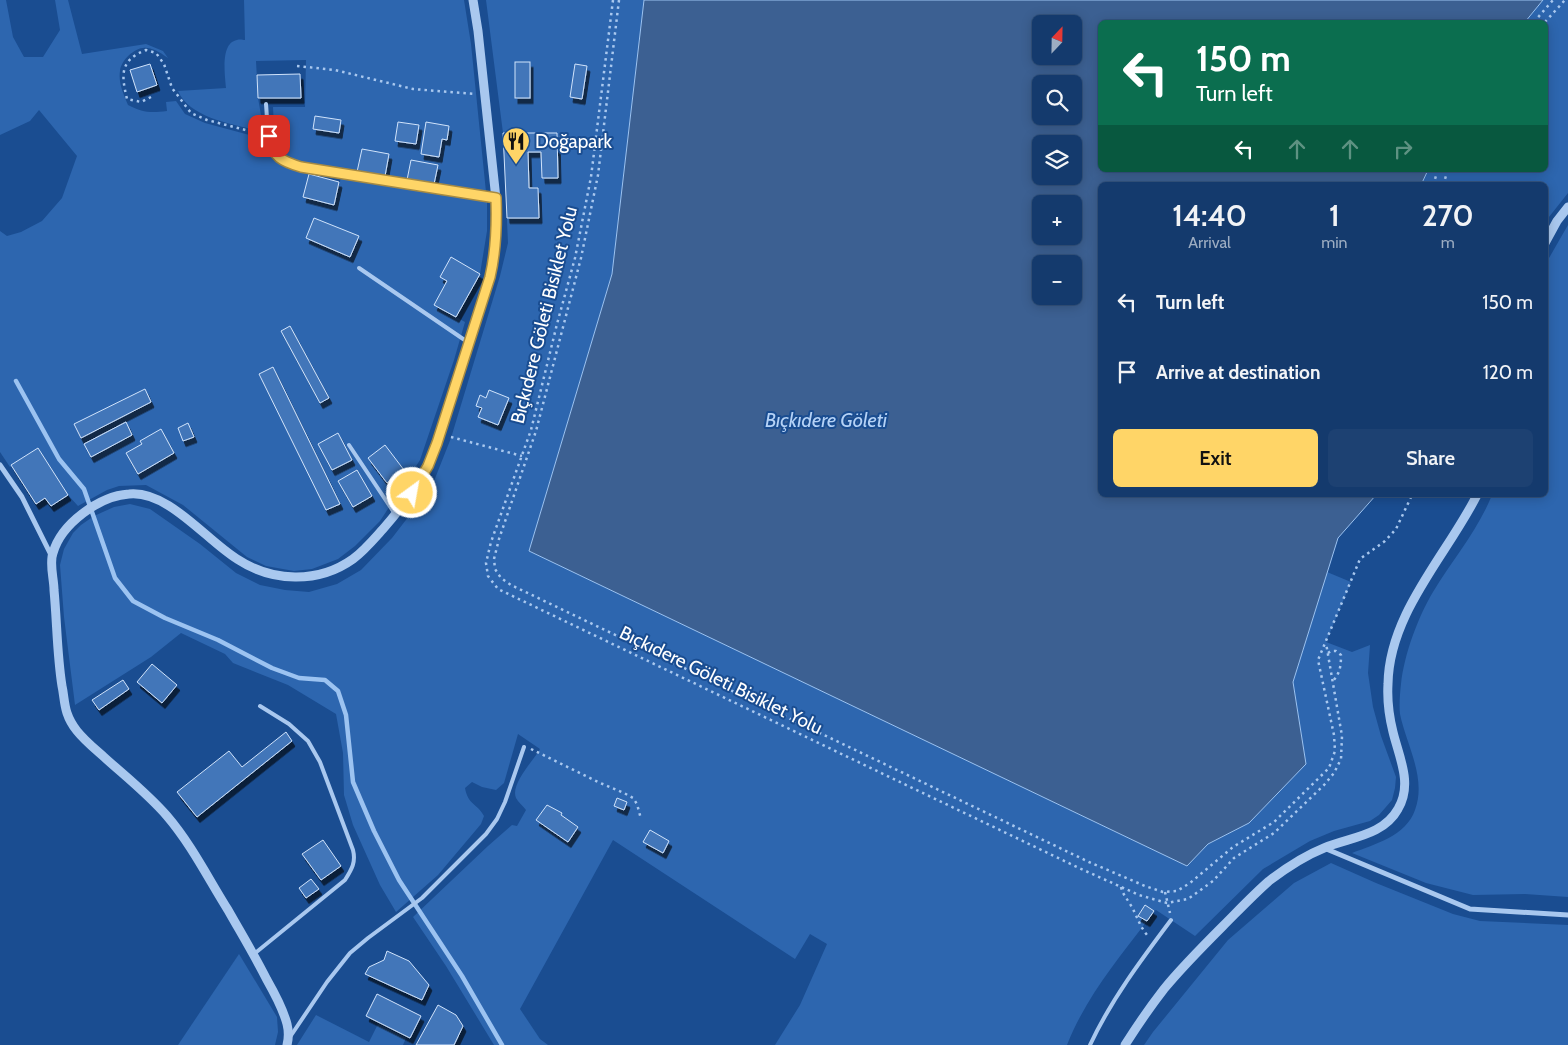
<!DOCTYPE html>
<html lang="en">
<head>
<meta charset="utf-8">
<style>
	body { margin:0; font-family:Cabin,sans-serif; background:#1d4172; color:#f1f3f6; height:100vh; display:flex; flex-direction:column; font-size:19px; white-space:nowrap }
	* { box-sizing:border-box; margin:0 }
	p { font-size:16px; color:#9dadc2 }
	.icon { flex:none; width:28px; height:28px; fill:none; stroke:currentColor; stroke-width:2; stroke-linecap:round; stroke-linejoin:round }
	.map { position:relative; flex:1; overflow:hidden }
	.sheet { position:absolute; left:1098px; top:182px; width:450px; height:315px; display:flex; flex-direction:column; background:#143a6d; border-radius:8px; box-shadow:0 2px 12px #0003,0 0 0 1px #335480 }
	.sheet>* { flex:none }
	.banner { position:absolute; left:1098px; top:20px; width:450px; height:152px; border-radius:8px; box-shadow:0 2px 12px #0003,0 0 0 1px #335480; background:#0b6e4f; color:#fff; overflow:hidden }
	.needle { width:32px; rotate:22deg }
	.fabs { position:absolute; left:1032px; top:15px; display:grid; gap:10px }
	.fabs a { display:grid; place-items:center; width:50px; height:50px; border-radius:8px; background:#143a6d; box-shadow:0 2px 12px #0003,0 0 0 1px #335480; font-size:25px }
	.pin { position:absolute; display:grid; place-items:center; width:42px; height:42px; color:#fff; margin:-21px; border-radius:10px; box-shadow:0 2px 8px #0006 }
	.me { position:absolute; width:55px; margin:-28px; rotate:32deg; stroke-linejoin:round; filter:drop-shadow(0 0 4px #0008) }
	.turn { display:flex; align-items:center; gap:18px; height:105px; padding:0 15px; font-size:22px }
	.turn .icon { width:65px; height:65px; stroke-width:2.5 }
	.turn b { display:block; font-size:35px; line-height:42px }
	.lanes { display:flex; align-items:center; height:48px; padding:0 15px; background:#0003; justify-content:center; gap:25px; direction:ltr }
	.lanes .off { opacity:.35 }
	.eta { display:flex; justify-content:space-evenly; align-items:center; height:85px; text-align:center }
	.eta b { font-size:30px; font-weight:600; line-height:35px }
	.cta { display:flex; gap:10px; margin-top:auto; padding:10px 15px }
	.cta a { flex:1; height:58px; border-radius:8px; background:#ffd567; color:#111; font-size:20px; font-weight:600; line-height:58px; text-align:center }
	.cta a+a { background:#1d4172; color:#f1f3f6 }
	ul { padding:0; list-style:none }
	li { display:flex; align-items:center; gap:15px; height:70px; padding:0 15px }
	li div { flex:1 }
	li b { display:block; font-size:19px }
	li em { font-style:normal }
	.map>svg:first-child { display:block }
	.green { fill:#2d66af }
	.water { fill:#3c6092; stroke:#9cc3f1; fill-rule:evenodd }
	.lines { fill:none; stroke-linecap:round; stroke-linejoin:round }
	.stream { stroke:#9cc3f1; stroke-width:4.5 }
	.building { fill:#4376b9; stroke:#d0e3fb; filter:url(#shadow) }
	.path { stroke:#a9c8ef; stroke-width:2.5; stroke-dasharray:2.5 4; stroke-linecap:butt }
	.service { stroke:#a9c8ef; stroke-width:4 }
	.minor { stroke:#a9c8ef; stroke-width:5 }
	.tertiary { stroke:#a9c8ef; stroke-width:9 }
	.route-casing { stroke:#a68a43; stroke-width:12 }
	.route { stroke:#ffd567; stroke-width:9 }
	.labels { text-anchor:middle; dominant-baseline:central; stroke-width:4; stroke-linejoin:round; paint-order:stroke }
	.poi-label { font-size:19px; fill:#fff; stroke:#1a4d91; text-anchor:start }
	.street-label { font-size:19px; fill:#fff; stroke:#1a4d91 }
	.water-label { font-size:20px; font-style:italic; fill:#b5d2f6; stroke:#1a4d91 }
</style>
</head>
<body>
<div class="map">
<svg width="1568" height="1045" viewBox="0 0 1568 1045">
	<defs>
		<filter id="shadow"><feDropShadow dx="3" dy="5.5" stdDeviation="0" flood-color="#0009"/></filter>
	</defs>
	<rect width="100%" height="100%" fill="#1a4d91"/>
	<g class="green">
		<path d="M0,0H6L13,37L24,57H43L60,30L55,0H68L82,54L146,44L163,51L168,58C162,54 156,49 147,48C136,46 121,60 120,71C118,83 124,95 128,105C143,113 151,113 167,111L166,102L176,101L185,114L205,123L264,139C271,166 284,168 309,174L304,197L334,207L341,177L487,202V231L480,274L456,317L465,322L454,360L420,460L380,521L355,546L338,559L312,569L294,571L266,566L247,557L183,505L146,485L119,486L107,490L78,506L68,495L38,448L10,467L0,452V231L7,236L21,232L42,221L62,198L77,156L39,110L30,121L0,135Z"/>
		<path d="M244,0H464L471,44L486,192L302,163C269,152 275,137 273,107H305L306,60L256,61L258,98L264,132C237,125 190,119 178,91L226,88C225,75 220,43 237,40C240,39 243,40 245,40Z"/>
		<path d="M486,0H644L612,274L529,551L1187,866L1208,844L1249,823L1306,764L1293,682L1327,572L1351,582L1326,642L1352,652L1370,645L1368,673L1373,707L1381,736L1396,777L1395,788L1392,800L1379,815L1370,821L1334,831L1310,841L1263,869L1195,936L1156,910L1154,911L1145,905L1138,916L1147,921C1117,960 1085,999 1067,1045H775L800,1005L827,944L810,934L795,959L613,840L520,1009L540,1039L548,1045H494L446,966L413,917L488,846L512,825L517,826L526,810C523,806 518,802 516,798C510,784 534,760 540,749L518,734L504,783L496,790L482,787L472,782L465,788C468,805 477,803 484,816L481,824L438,875L396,912L380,885L353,825L344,795L343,753L336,714L288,685L233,663L225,654L181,633L151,657L75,705L64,617L60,565L64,549L73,533L81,525L94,516L114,507L130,504L150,509L200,544L236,573L260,585L285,590L309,592L337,584L361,570L392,538L419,503L434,481L451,438L500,276L508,243L503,133Z"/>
		<polygon points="1543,0 1568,0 1568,193 1545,222 1545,185 1421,185 1428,170 1545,170 1545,22 1525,22"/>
		<path d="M1568,225V897L1525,894L1473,895L1426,883L1352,853C1375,844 1406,836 1415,810C1427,778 1406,744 1400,714C1399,705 1400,693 1401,684C1404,655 1418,617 1433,592C1453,559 1478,530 1492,495H1545V265Z"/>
		<polygon points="1331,863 1376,883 1453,914 1480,921 1568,925 1568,1045 1144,1045 1153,1032 1228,940 1294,883"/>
		<polygon points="239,954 277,1017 278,1032 275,1045 178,1045"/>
		<polygon points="316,1015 369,1042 378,1024 406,1038 403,1045 297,1045"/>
	</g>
	<path class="water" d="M644,0H1543L1525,22H1100V170H1428L1421,185H1100V495H1376L1338,538L1293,682L1306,764L1249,823L1208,844L1187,866L529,551L612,274ZM1041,24H1074V56H1041ZM1041,84H1074V116H1041ZM1041,144H1074V176H1041ZM1041,204H1074V236H1041ZM1041,264H1074V296H1041Z"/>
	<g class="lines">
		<polyline class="stream" points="16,381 59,459 84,489 115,578 133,601 165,618 218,640 272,668 299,678 325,680 338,691 346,715 353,782 374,831 399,880 462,976 502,1045"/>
	</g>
	<g class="building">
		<rect x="515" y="62" width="15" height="36"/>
		<polygon points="150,64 157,85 137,92 130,70"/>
		<polygon points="575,64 587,66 582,99 570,97"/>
		<polygon points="300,74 301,98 258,98 257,75"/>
		<polygon points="315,116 341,120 339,133 313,129"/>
		<polygon points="398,122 419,125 416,144 395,141"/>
		<polygon points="426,122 449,126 447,140 442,139 439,157 421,154"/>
		<polygon points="503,133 557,133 558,178 542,178 541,152 528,152 529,188 538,188 539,218 507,218"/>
		<polygon points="362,149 389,154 385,176 357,172"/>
		<polygon points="411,160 438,165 434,184 407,180"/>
		<polygon points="309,174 339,182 334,205 303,197"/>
		<polygon points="314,218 359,236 350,257 306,238"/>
		<polygon points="451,257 480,274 456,317 434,305 447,281 440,277"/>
		<polygon points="290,326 329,398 320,403 281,331"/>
		<polygon points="273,367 340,504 326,510 259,374"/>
		<polygon points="145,389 151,402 81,438 74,424"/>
		<polygon points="489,390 509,398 498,425 478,417 482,408 476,406 480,395 486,398"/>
		<polygon points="126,422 132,435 91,457 84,444"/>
		<polygon points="188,423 194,437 183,441 178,428"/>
		<polygon points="161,429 174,453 138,474 126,453 142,444 140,441"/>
		<polygon points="338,433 352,460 332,470 318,444"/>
		<polygon points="385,445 404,470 387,483 368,458"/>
		<polygon points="38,448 68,495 51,506 45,498 36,504 11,465"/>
		<polygon points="357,470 372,496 353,507 338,481"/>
		<polygon points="152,664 177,685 162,703 137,682"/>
		<polygon points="123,680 129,689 99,710 92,700"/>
		<polygon points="286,732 292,741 197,817 177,792 229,751 242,767"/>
		<polygon points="617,798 627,802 624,810 614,806"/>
		<polygon points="547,805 562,813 561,815 578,827 568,842 536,820"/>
		<polygon points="650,830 669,841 663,853 643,842"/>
		<polygon points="323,840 341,866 321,880 302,854"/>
		<polygon points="311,879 319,889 306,898 299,888"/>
		<polygon points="1145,905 1154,911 1147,921 1138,916"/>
		<polygon points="387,951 409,961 429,985 422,1000 365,974 369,967 384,960"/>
		<polygon points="377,994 421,1016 410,1038 366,1016"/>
		<polygon points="438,1005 456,1015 463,1026 454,1045 416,1045"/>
	</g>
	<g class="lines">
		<g class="path">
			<polyline points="613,0 591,177 575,258 557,324 531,430 491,542 486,563 488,576 498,589 1079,868 1139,895 1167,903 1188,899 1213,881 1234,858 1274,833 1324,785 1334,773 1341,759 1342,736 1326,643"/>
			<polyline points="619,0 598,175 581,258 536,431 499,539 494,559 495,569 501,578 511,585 1089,862 1145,886 1163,892 1177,891 1190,883 1233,847 1274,822 1329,768 1335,751 1334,735 1318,660 1360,559 1385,541 1396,529 1412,495"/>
			<polyline points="1534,22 1553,0"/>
			<polyline points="1545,22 1565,0"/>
			<polyline points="297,66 335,70 413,89 475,94"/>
			<path d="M151,97L141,102L127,99C121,74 120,60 146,50L156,53L164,64L172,88L191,113L207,120L261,134"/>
			<polyline points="1433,185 1438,170"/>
			<polyline points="1443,185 1448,170"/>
			<polyline points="451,437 522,456"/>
			<path d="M1328,653L1331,651H1336L1341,655C1341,666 1340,673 1333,681"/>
			<polyline points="531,749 598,782 624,793 633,798 637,804 641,819"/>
			<path d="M1121,887C1123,895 1126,897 1130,904C1137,915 1139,926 1148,936"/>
			<polyline points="1165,892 1170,913"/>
		</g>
		<g class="service">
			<path d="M266,104C269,138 263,155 301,167L496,199"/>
			<polyline points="359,268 469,343"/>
			<polyline points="349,445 395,514"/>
			<path d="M254,954L345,880C352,869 356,862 353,850L320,762L308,741L289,724L260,706"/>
			<polyline points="290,1037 327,982 350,953 368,938 422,898 486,834 497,819 505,802 524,747"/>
			<path d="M1090,1045C1111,1000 1141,960 1171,920"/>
		</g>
		<g class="minor">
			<polyline points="0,465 22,497 51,555"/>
			<polyline points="1324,848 1470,909 1568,915"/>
		</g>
		<g class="tertiary">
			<polyline points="1545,243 1557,221 1568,207"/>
			<path d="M287,1045C289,1037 289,1032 287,1024C283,1009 275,994 267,980C255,956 241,933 228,910C208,878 191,844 167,816C148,794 125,776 104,757C95,749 85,741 77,731C73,726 69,719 67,713C64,704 64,695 62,686C57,655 57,622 54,590C54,579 49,563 53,553C61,524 99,496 129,494C168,490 206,540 237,559C272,582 318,584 353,559C364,551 374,539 383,529C406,503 425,475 437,443L490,277C496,251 498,225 496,199L478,31L473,0"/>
			<path d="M1125,1045C1137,1026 1150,1007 1164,989C1182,967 1203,946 1223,926C1238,911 1253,895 1269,881C1286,868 1304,856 1324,848C1350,837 1383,836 1398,809C1413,784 1399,757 1393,732C1389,716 1387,701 1388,684C1389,613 1447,555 1477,495"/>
		</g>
	</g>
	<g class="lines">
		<g class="route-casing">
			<path id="route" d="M269,136C271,157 284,162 301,167L496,198C497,225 496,251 490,277L437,443L428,466L412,493"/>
		</g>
		<use href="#route" class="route"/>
	</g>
	<defs>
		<g id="restaurant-pin" transform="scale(1.4375)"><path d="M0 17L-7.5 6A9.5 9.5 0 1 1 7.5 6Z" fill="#ffd567" stroke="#1a4d91"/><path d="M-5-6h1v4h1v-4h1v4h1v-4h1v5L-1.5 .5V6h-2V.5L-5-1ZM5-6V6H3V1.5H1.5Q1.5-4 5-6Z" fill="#111"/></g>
	</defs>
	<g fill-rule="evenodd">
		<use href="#restaurant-pin" x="516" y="141"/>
	</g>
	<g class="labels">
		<g class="poi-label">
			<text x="535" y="141">Doğapark</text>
		</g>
		<g class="street-label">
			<text transform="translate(544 315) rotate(-76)">Bıçkıdere Göleti Bisiklet Yolu</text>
			<text transform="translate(721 680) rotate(26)">Bıçkıdere Göleti Bisiklet Yolu</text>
		</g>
		<g class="water-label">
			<text x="826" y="420">Bıçkıdere Göleti</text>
		</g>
	</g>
</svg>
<div class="fabs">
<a><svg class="needle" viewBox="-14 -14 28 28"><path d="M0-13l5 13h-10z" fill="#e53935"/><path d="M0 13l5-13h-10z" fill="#9dadc2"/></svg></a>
<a><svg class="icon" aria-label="search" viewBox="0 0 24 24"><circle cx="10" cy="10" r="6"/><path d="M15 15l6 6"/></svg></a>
<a><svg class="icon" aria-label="layers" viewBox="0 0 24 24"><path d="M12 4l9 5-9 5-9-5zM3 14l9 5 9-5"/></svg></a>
<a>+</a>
<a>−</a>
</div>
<div class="pin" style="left:269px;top:136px;background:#d93025"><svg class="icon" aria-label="arrive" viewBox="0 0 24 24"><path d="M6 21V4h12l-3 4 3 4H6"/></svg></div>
<svg class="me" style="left:412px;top:493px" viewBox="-20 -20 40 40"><circle r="17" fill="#ffd567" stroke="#fff" stroke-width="3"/><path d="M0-11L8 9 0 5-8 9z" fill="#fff"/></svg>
<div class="banner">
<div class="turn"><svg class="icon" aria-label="left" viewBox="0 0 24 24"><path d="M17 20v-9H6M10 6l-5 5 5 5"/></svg><div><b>150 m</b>Turn left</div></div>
<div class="lanes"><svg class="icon" aria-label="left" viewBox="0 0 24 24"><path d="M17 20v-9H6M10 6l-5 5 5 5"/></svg><svg class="icon off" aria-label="ahead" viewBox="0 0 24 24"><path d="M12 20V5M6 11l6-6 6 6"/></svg><svg class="icon off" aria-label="ahead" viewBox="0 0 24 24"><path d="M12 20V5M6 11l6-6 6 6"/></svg><svg class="icon off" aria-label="right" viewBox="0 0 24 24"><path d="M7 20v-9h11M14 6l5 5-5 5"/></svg></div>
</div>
<section class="sheet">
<div class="eta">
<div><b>14:40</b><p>Arrival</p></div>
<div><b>1</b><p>min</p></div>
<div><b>270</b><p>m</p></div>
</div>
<ul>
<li><svg class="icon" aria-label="left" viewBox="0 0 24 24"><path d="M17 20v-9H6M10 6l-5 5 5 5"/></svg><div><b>Turn left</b></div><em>150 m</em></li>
<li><svg class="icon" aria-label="arrive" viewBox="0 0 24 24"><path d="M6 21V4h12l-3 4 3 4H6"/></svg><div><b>Arrive at destination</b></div><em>120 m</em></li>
</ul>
<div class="cta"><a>Exit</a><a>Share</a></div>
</section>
</div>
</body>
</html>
